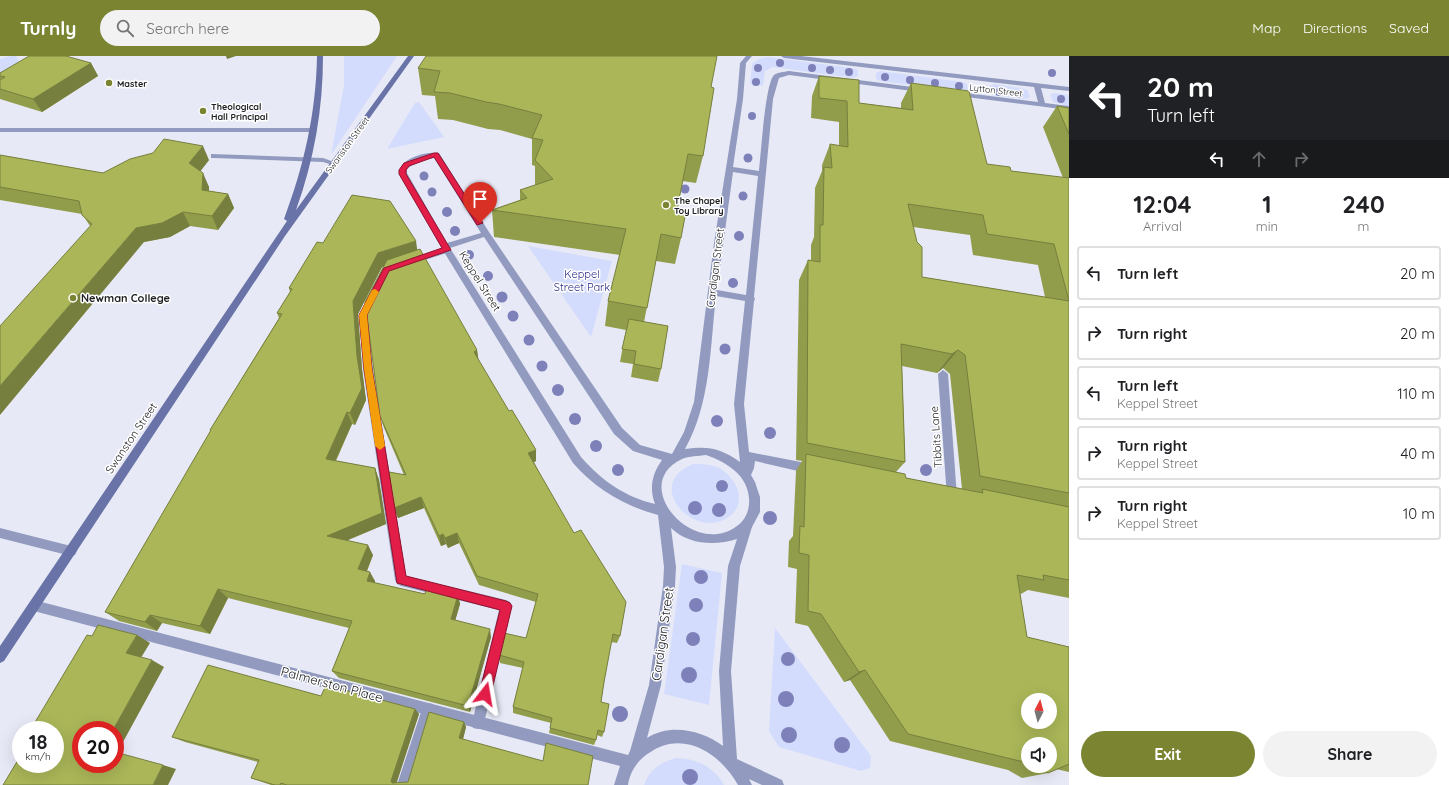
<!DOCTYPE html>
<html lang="en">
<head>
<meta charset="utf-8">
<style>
	body { margin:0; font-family:Quicksand,sans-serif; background:#f2f2f2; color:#202124; height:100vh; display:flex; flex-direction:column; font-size:15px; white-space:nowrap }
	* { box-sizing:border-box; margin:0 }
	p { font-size:13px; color:#757577 }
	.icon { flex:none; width:22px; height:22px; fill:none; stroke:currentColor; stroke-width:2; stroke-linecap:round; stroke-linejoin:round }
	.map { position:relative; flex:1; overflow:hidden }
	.details { display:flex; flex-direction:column; background:#fff; width:380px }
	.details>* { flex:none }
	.top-card { background:#202124; color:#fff; overflow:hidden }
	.needle { width:26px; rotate:6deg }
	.fabs { position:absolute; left:1021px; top:637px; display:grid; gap:8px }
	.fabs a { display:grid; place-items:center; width:36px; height:36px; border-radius:50%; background:#fff; box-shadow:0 4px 16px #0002; font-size:20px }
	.speed { position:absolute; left:12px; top:665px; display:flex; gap:8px; font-size:20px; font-weight:700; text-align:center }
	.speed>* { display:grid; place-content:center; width:52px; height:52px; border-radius:50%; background:#fff; box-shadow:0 4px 16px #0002; line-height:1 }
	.speed small { font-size:10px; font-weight:400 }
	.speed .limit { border:6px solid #d22; background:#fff; color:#111 }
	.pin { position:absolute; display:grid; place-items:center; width:34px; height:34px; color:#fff; margin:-41px -17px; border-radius:50% 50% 50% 0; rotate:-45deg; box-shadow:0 0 4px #0007 }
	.pin .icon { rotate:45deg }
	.me { position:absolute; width:44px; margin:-22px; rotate:14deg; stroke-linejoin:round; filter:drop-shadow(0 0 3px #0008) }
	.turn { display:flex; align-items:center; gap:14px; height:84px; padding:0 12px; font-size:18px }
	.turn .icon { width:52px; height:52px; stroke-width:2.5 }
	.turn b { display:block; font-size:28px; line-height:34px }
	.lanes { display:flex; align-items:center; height:38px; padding:0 12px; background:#0003; justify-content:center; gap:20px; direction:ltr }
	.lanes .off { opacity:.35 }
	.eta { display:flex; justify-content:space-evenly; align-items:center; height:68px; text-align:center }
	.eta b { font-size:24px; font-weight:800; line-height:28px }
	.button { display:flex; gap:8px; margin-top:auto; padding:8px 12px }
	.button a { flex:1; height:46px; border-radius:24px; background:#7a8431; color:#fff; font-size:16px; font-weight:800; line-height:46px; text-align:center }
	.button a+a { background:#f2f2f2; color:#202124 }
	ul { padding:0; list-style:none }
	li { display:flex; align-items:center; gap:12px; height:54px; margin:0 8px 6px; padding:0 4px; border:2px solid #e0e0e0; border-radius:4px }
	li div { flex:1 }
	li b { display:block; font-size:15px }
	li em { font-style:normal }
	header { display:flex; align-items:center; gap:24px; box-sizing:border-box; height:56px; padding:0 20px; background:#7a8431; color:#fff }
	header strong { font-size:19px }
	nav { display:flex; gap:22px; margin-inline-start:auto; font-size:14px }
	.search { width:280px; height:36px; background:#f2f2f2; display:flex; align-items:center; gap:10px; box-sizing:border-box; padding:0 14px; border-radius:22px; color:#757577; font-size:15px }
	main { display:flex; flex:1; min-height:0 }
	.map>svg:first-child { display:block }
	.green { fill:#d4dcfd }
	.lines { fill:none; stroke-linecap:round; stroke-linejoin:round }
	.lane { fill:#929bbf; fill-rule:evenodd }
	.street { fill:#929bbf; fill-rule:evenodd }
	.secondary { fill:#6973a7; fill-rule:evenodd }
	.tree { fill:#7e81b9 }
	.wall { fill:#929d4c; fill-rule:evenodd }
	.shaded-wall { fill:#777f3e }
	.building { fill:#aab658; stroke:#777f3e; fill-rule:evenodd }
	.route { fill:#e11d48; stroke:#92132f }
	.slow { fill:#f59e0b }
	.poi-dot { fill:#7a8431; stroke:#fff; stroke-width:1.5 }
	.labels { text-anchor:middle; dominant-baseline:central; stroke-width:3; stroke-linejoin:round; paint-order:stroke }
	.far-poi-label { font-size:9px; font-weight:bold; fill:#202125; stroke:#fff; text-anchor:start }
	.far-street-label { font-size:9px; fill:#202125; stroke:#fff }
	.street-label { font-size:11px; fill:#202125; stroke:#fff }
	.park-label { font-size:11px; fill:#292b87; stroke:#fff }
	.poi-label { font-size:11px; font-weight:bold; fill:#202125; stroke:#fff; text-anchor:start }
	.near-street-label { font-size:13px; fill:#202125; stroke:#fff }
</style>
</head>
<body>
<header>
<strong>Turnly</strong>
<div class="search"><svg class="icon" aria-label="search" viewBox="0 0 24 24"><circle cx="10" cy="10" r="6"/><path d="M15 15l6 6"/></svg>Search here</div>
<nav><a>Map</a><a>Directions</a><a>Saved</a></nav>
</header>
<main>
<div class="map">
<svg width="1069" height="729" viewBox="0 0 1069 729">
	<rect width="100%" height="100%" fill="#e7eaf6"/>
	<g class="green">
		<polygon points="10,0 16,0 23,11 0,18 0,3"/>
		<polygon points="344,0 397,0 331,99 344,29"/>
		<polygon points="767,1 853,12 858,14 858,20 853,22 773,11 765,15 763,30 750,28 752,8 759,3"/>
		<polygon points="880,15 963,26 967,28 968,35 964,36 880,25 876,23 876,17"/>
		<polygon points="995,28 1025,33 1028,35 1030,42 1025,43 993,39 990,36 989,30"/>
		<polygon points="1054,37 1069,39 1069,50 1053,46 1050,38"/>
		<polygon points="419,46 444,81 387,93 415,47"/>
		<polygon points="528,190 612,205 591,281"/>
		<path d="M693,408C701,408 709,408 717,411C735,419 749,445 730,460C696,487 641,429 693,408Z"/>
		<polygon points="682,508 722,517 709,649 664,638"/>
		<polygon points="775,572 871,700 870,712 861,715 779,691 769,675"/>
		<path d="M676,702C696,702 714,711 724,729H644C649,714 661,706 676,702Z"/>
	</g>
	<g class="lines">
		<g class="lane">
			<polygon points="0,72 313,72 317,74 313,76 0,76"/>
			<polygon points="211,98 323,102 337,107 333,109 323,106 214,102 211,102"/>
			<polygon points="447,191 451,194 450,196 412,208 408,205 409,203"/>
			<polygon points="371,240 375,243 367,259 373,313 406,520 506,544 510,546 512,550 484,667 483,672 478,673 473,672 472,667 499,554 401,530 397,528 395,524 363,313 359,259 368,241"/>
			<polygon points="943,314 948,318 957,441 956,444 952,446 948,444 947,441 938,318"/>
			<polygon points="0,472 71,490 75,491 77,495 75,499 71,500 0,482"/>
			<polygon points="428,647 433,648 434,653 411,729 397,729 422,653 423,648"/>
		</g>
		<g class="street">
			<path d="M746,0H752L746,7L743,43L733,111L759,115C761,99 765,28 774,19C778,16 784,16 789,15L920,32L923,34L920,36L789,19L779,22L773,43L754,241L755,243L754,245L744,348L749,396L811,408L815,410L816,413L815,416L811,418L755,405L754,412L751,419L755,426L760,441V456L752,471L740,510L731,615L737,703L782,724L784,729H762L749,723L752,729H738C720,697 683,673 649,697C638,704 630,715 628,729H614L620,710L30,554L28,550L30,546L34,544L628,699L630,695L649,629L663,530L664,511L658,459C624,450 596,433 573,407L441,191L399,117C400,102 426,95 439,97L489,176L622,372L640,389L672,398L684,376L694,346L714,187L737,43L740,7ZM434,102L481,177L447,187L407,117V113L417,105ZM733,116L758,120L746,239L717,234ZM484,181L614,378L633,395L662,404C652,418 649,432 655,448C625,441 601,424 581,401L450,192ZM716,240L745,245L734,348L740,406C720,392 709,390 685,393C711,347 710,291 716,240ZM706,399C717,403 726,407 735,415C752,429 755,457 737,470C693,503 628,428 682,403C689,400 699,400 706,399ZM671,472C689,489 715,490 737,483L728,510L719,615L723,690C702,674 670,667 647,682L661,629L675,530L676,511Z"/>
			<polygon points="781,0 801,0 1069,31 1069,35 1041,32 1045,47 1069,50 1069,54 958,40 955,38 958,36 1038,46 1034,31 784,2"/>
		</g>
		<path class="secondary" d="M317,0H323C323,53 314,104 296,154L408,0H414L285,180L4,605L0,607V590L287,165L284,163C304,110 316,57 317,0Z"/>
	</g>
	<g class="tree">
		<circle cx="780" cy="7" r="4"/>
		<circle cx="758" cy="12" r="4"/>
		<circle cx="812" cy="12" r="4"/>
		<circle cx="830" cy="14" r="4"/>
		<circle cx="849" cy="16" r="4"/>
		<circle cx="1052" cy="17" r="4"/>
		<circle cx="885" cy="21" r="4"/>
		<circle cx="910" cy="24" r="4"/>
		<circle cx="756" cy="26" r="4"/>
		<circle cx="935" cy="27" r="4"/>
		<circle cx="959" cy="30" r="4"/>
		<circle cx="999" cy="36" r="4"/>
		<circle cx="1019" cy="38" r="4"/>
		<circle cx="1061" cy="43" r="4"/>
		<circle cx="752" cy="60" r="4"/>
		<circle cx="748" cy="102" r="4.5"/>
		<circle cx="424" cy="120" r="4.5"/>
		<circle cx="685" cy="133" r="4.5"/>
		<circle cx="432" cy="136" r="4.5"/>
		<circle cx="743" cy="140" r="4.5"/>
		<circle cx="447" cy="156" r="5"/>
		<circle cx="455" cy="175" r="5"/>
		<circle cx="739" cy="180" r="5"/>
		<circle cx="469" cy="199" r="5"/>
		<circle cx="488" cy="220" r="5"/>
		<circle cx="733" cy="227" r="5"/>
		<circle cx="502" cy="241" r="5.5"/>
		<circle cx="513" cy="260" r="5.5"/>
		<circle cx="529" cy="284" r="5.5"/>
		<circle cx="725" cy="293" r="5.5"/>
		<circle cx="542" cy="310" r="5.5"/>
		<circle cx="558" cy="334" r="6"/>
		<circle cx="575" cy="363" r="6"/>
		<circle cx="717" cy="365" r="6"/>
		<circle cx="770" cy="377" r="6"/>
		<circle cx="596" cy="390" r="6"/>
		<circle cx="618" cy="414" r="6"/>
		<circle cx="926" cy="414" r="6"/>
		<circle cx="722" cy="430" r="6"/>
		<circle cx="695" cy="452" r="7"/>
		<circle cx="719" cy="454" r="7"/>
		<circle cx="770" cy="462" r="7"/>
		<circle cx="701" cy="521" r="7"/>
		<circle cx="696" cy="549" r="7"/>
		<circle cx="693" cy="583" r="7"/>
		<circle cx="788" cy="603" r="7"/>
		<circle cx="689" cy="619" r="8"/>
		<circle cx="786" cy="643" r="8"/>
		<circle cx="620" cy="658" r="8"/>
		<circle cx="789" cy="679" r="8"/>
		<circle cx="842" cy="689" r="8"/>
		<circle cx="690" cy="721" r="8"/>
	</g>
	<g class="wall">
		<polygon points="91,7 98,20 42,56 0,43 0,24 1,24 0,23 0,17"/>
		<polygon points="418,12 711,31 703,100 696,127 682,125 677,154 681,182 675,208 656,205 644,266 661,313 658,326 631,321 633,308 620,306 626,274 605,270 608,245 620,199 494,181 492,154 520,144 520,134 535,129 535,110 532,109 532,83 500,74 488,73 453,64 438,63 435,40 422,39"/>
		<path d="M819,20L859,47L901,52V47L911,27L987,108L1011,115L1063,122L1043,71L1057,50L1069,52V542L1028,534L1021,538L1020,537L1027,581L1069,591V716L1056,713L1048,717L1022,722L1008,714L890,685L850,624L844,626L808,570L795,567L797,513L788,511L789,485L793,480L796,415L802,405L796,404L799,224L808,204H811V189L814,181L815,132L822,115V109L830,88L839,90V66L811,62L812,40ZM913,171L970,179L973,199L1038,209L1045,241L922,221L917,186ZM902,310L937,317L943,312L950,318L962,433L906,422L896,416L905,406ZM1028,688L1050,710H1028Z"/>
		<polygon points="0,99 103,117 209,104 200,115 209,131 209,135 228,138 234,152 218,174 190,170 170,181 144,186 90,170 82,158 0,144"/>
		<polygon points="323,187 418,194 477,294 478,303 536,405 534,406 620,580 617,587 611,586 604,626 601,646 604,676 602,681 597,679 596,684 594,689 549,677 551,667 513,657 513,651 523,612 500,607 499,599 526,582 536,546 479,529 459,487 448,492 446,488 441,490 424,452 398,462 394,452 404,419 384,372 380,360 383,211 382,211 358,258 362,313 366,344 355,369 352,368 336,405 375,412 379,424 386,468 346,485 373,499 367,515 375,525 375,527 425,538 458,539 460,548 455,565 491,581 470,656 339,622 332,615 349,572 228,542 210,578 162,567 157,575 119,565 105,556 211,375 210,374 279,262 277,257 290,236 289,232"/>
		<polygon points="321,640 415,653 419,658 396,727 408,726 464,666 466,671 463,683 588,729 271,729 251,722 258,706 185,686 172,681"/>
	</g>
	<g class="shaded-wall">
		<polygon points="226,0 236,0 227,3"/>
		<polygon points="91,7 98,20 42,56 33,43"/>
		<polygon points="203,90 209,104 196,121 189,107"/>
		<polygon points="203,117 209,131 209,148 202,134"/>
		<polygon points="228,138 234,152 218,174 212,160"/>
		<polygon points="183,156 190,170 170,181 144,186 0,359 0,330 136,172"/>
		<polygon points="416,185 418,199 382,211 358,258 362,313 366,344 355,369 350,357 357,300 353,245 378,197"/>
		<polygon points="477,294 479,307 474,296"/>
		<polygon points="958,294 943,312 937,317 952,298"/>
		<polygon points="347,356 352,368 331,414 326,403"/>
		<polygon points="536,394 536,405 528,409 528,397"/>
		<polygon points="375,412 379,424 386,468 333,490 327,480"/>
		<polygon points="421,441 424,452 398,462 394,452"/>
		<polygon points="457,477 459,487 448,492 445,482"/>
		<polygon points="443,478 446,488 441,490 439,480"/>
		<polygon points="368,489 373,499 364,522 358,513"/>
		<polygon points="370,516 375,525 372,534 367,525"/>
		<polygon points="218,533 228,542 210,578 200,570"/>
		<polygon points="458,539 460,548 453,572 451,563"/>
		<polygon points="150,559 162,567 157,575 145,566"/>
		<polygon points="490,573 491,581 470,656 468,650"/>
		<polygon points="137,579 150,587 139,605 126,597"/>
		<polygon points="152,604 164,611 117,697 115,696 115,674 113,674"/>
		<polygon points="865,614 850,624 844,626 859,616"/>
		<polygon points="415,653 419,658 396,729 392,727 391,725"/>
		<polygon points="464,666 466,671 462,687 459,682"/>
		<polygon points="163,709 176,713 168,729 153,729"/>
	</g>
	<g class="building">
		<polygon points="29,0 66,0 91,7 33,43 0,33 0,24 5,21 0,20 0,17"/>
		<polygon points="426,0 717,0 711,31 714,32 703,100 688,98 677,154 686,155 681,182 661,178 647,252 608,245 626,173 492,154 527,142 520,134 553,123 535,104 543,84 532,82 542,59 499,48 486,46 450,37 434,36 440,15 418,12"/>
		<path d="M819,20L859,24V47L913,54L911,27L969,35L987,108L1010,111L1011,115L1069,122V437L980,420L965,299L958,294L952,298L901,288L905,406L807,387L808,204L820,206V169H823L824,111L832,112L830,88L848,91L847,45L819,42ZM908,148L983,159L987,178L1054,188L1069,245L922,221V191L917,186Z"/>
		<polygon points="1057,50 1069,52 1069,78"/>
		<polygon points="164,83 203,90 189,107 203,117 202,134 228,138 212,160 183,156 162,167 136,172 0,330 0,270 92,168 82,159 79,145 0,131 0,99 103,117 130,103 153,97"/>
		<polygon points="352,139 390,145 416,185 378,197 353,245 357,300 362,332 350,357 347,356 326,403 375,412 382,457 327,480 368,489 358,513 370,516 367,525 425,538 426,532 458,539 451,563 490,573 468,650 332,615 352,565 218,533 200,570 150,559 145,566 105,556 211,374 210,374 282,258 277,257 292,233 289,232 317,186 323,187"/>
		<polygon points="420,193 477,294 474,296 509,355 512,354 536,394 528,397 574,477 581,474 626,546 620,580 613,578 604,626 601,646 609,648 604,676 598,674 596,684 550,672 552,662 513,651 524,606 499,599 504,577 526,582 538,538 477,520 457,477 445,482 443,478 439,480 421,441 394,452 389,416 406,419 380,360 365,246 387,204"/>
		<polygon points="629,263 668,270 661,313 634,308 636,295 622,293"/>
		<path d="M806,398L905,418L906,422L983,437L982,433L1069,451V524L1043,519L1044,524L1017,519L1027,581L1069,591V708L1048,717L1036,710H1050V688H1028V707L908,678L865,614L859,616L821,558L808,555L809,499L799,497L800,470L804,471ZM1028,644H1050V666H1028Z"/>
		<polygon points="98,569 137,579 126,597 152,604 113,674 81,674 81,708 115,708 115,696 163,709 153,729 3,729 21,699 21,708 55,708 55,674 36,674 31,673 87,579 92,580"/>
		<polygon points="208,609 321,640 326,629 415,653 391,725 392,727 408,726 429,656 464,666 459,682 543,705 546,687 593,700 588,729 287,729 281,727 280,729 275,729 251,722 259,704 172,681"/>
	</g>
	<polygon class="route" points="434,97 438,97 483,167 477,169 434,101 409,110 406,114 406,118 451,194 389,215 367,259 372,313 406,520 506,545 510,547 512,550 491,638 489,642 485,643 481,642 479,638 500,554 397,527 364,313 359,259 384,212 442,192 399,118 399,114 404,107"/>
	<polygon class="slow" points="375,233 379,236 367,259 372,313 385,390 380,394 375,390 364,313 359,259 372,234"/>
	<g class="poi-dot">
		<circle cx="109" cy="27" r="4"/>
		<circle cx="203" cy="55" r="4"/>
		<circle cx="666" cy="149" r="4"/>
		<circle cx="73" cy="242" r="4"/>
	</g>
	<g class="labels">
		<g class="far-poi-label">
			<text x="117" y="27">Master</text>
			<text x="211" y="50">Theological<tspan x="211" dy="10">Hall Principal</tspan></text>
			<text x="674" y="144">The Chapel<tspan x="674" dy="10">Toy Library</tspan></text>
		</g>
		<g class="far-street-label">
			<text transform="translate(996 34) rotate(7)">Lytton Street</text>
			<text transform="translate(347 89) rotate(-54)">Swanston Street</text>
		</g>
		<g class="street-label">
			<text transform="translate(715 212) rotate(-83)">Cardigan Street</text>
			<text transform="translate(480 225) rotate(58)">Keppel Street</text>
			<text transform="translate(936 381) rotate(-94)">Tibbits Lane</text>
			<text transform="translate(131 382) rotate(-56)">Swanston Street</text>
		</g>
		<g class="park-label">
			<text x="582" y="218">Keppel<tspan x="582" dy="13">Street Park</tspan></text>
		</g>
		<g class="poi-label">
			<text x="81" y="242">Newman College</text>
		</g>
		<g class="near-street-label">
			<text transform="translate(662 578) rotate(-82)">Cardigan Street</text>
			<text transform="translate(332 628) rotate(15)">Palmerston Place</text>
		</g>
	</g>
</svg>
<div class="fabs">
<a><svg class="needle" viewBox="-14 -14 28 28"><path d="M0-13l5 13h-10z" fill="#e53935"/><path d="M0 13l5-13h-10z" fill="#757577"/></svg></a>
<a><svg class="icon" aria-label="sound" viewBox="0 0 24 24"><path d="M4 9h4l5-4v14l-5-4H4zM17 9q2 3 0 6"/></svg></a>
</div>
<div class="speed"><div>18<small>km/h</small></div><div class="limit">20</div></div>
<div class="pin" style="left:480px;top:167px;background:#d93025"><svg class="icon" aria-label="arrive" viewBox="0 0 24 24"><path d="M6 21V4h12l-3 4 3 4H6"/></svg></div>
<svg class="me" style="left:485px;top:638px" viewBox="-20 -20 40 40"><path d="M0-17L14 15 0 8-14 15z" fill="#e11d48" stroke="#fff" stroke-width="4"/></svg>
</div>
<section class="details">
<div class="top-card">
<div class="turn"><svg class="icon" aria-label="left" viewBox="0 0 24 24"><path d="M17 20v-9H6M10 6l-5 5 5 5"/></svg><div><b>20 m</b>Turn left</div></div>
<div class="lanes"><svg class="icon" aria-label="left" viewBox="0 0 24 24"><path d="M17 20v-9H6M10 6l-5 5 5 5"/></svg><svg class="icon off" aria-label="ahead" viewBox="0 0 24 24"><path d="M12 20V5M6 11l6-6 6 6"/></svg><svg class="icon off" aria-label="right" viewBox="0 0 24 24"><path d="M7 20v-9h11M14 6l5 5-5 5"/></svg></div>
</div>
<div class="eta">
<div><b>12:04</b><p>Arrival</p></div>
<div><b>1</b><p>min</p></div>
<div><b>240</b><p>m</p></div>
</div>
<ul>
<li><svg class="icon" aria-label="left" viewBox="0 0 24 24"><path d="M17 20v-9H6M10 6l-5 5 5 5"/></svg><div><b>Turn left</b></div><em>20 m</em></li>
<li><svg class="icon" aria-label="right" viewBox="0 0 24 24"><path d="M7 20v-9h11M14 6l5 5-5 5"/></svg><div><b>Turn right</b></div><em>20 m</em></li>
<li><svg class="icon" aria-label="left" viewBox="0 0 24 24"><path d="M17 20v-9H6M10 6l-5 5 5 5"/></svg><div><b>Turn left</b><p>Keppel Street</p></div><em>110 m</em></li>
<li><svg class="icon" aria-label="right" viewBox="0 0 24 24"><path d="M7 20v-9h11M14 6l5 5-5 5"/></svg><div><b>Turn right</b><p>Keppel Street</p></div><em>40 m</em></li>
<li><svg class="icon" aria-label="right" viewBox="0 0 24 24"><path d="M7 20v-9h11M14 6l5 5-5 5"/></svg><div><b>Turn right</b><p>Keppel Street</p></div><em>10 m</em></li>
</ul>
<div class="button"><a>Exit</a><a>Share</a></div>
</section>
</main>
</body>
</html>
